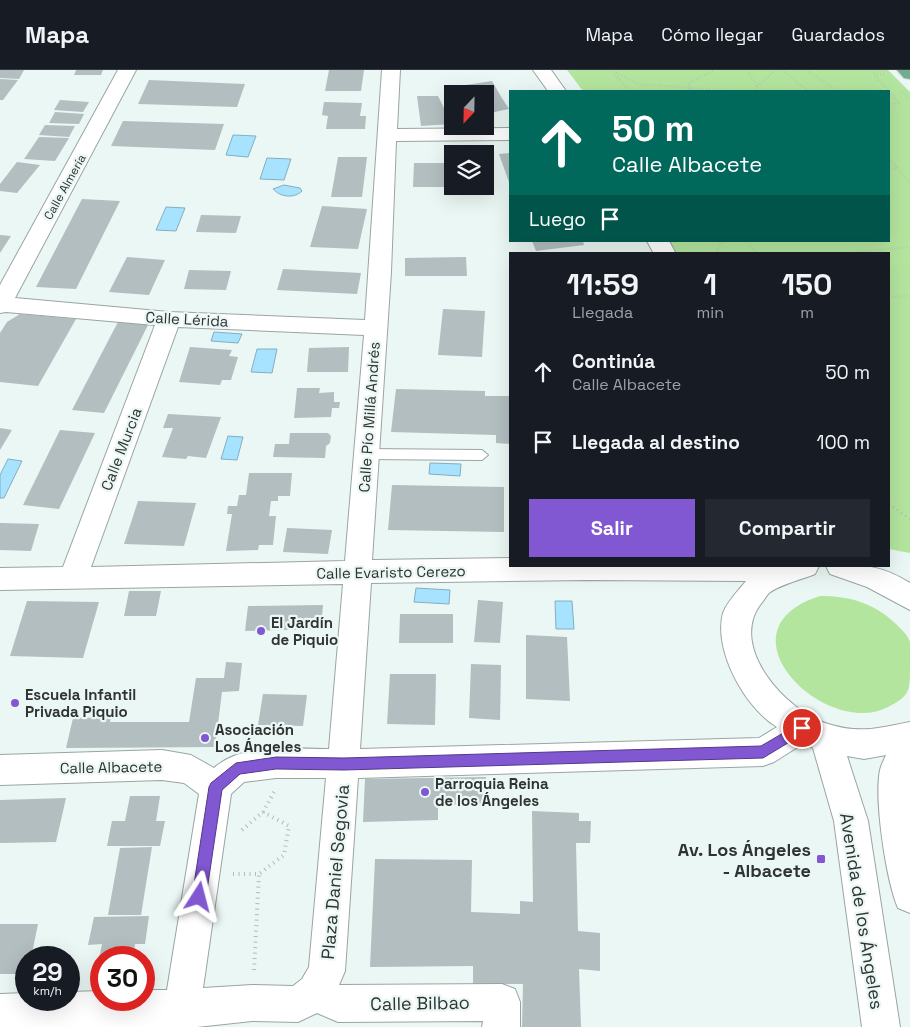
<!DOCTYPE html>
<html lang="es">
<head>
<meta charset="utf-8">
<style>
	body { margin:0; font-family:"Space Grotesk",sans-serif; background:#242831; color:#f1f3f6; height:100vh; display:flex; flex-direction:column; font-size:19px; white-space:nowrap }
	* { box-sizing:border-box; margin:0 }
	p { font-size:16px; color:#9ea1a6 }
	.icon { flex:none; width:28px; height:28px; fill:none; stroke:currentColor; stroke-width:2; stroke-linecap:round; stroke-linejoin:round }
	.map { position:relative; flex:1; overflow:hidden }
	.side { position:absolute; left:509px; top:182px; width:381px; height:315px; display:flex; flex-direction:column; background:#171b24; border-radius:0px; box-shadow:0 5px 20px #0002 }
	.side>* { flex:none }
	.banner { position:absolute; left:509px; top:20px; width:381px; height:152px; border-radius:0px; box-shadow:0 5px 20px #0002; background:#00695c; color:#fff; overflow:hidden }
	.needle { width:32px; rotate:202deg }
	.tools { position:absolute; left:444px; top:15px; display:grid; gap:10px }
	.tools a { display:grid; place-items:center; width:50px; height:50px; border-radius:0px; background:#171b24; box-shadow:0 5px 20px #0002; font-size:25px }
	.speed { position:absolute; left:15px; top:876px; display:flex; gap:10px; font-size:25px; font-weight:700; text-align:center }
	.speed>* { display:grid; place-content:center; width:65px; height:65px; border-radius:50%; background:#171b24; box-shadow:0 5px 20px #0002; line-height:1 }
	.speed small { font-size:12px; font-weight:400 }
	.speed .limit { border:8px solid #d22; background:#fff; color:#111 }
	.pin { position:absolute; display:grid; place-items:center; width:42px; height:42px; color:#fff; margin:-21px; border:2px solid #fff; border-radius:50%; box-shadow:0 1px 5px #0007 }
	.me { position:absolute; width:55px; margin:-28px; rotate:9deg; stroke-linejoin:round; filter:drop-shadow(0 0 4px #0008) }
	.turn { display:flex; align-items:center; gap:18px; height:105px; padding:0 20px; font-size:22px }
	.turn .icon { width:65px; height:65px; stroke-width:2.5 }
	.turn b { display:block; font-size:35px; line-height:42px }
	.then { display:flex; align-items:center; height:48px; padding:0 20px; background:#0003; gap:10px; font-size:19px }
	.eta { display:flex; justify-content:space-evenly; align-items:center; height:85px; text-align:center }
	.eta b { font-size:30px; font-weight:600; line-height:35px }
	.action { display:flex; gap:10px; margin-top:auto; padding:10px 20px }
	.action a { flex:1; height:58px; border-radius:0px; background:#8158d1; color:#fff; font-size:20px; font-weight:600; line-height:58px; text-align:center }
	.action a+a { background:#242831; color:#f1f3f6 }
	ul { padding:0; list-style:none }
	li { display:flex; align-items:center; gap:15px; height:70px; padding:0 20px }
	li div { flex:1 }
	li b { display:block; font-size:19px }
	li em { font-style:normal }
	header { display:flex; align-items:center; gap:30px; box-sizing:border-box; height:70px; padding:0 25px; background:#171b24; border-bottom:1px solid #363941 }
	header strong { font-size:24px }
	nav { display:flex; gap:28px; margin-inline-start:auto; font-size:18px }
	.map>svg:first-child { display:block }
	.green { fill:#b4e59e }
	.water { fill:#a7e3ff; stroke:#83aec2 }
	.building { fill:#b2bebf }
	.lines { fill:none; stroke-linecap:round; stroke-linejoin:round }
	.service-casing { stroke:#9aa5a3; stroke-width:2 }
	.minor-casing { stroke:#9aa5a3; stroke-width:2 }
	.trunk-casing { stroke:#d1d2d2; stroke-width:2 }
	.path-far2 { stroke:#b1bbb8; stroke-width:2.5; stroke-dasharray:0.5 2.5; stroke-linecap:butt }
	.path-far1 { stroke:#b1bbb8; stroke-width:3; stroke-dasharray:1 4; stroke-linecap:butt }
	.path { stroke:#b1bbb8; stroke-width:4; stroke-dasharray:1 4.5; stroke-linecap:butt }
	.service { fill:#fff; fill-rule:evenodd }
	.minor { fill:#fff; fill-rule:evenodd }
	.trunk { fill:#70ac8e; fill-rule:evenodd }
	.route { fill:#8158d1; stroke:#543988 }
	.poi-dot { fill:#8158d1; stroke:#ebf7f4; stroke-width:2 }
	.labels { text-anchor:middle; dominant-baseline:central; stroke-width:4.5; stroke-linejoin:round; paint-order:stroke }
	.far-street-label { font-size:12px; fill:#2f3332; stroke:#ebf7f4 }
	.street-label { font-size:15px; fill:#2f3332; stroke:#ebf7f4 }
	.poi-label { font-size:15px; font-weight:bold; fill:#2f3332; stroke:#ebf7f4; text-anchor:start }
	.near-poi-label { font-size:18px; font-weight:bold; fill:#2f3332; stroke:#ebf7f4; text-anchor:end }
	.near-street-label { font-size:18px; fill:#2f3332; stroke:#ebf7f4 }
</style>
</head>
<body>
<header>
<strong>Mapa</strong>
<nav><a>Mapa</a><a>Cómo llegar</a><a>Guardados</a></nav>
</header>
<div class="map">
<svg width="910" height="957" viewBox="0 0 910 957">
	<rect width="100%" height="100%" fill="#ebf7f4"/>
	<g class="green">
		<polygon points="567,0 888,0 910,22 910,483 889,479 889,184 670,184 663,171 889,171 889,21 583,21"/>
		<path d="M820,526C850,526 874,533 896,554C901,559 908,565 910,572C910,580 910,591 910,599C910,622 909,626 888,637C826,670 713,560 820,526Z"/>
	</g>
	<g class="water">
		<polygon points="233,65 256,66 248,87 226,85"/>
		<polygon points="267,88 291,89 284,110 260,109"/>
		<path d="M284,115L300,118L302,121C294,129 280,127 273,119Z"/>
		<polygon points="166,137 185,138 176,161 156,160"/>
		<polygon points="214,262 242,264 238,273 211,271"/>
		<polygon points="257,279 277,279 272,303 251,302"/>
		<polygon points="228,366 243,367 237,390 221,389"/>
		<polygon points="8,389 22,391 4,428 0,428 0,405"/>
		<polygon points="430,393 461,394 460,406 429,404"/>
		<polygon points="416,518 450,520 449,534 414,532"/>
		<polygon points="555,531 572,531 574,559 556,559"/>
	</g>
	<g class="building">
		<polygon points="0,0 24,0 19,9 0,8"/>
		<polygon points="76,0 103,0 101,5 74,5"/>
		<polygon points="329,0 364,0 361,21 325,21"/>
		<polygon points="0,9 18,10 3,30 0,30"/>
		<polygon points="149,10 245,14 237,37 138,34"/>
		<polygon points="492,11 500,25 509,39 485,44 485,24 464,24 459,16"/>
		<polygon points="417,26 438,26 452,54 421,56"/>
		<polygon points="60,30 89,32 83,42 54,40"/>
		<polygon points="324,32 362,33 360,46 366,46 365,59 326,59 328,46 322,45"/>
		<polygon points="55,42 84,44 79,54 49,53"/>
		<polygon points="123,51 224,54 215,80 111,76"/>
		<polygon points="45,55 75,56 69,67 39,65"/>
		<polygon points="39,67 69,68 55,91 24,89"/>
		<polygon points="510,83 510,115 499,84"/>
		<polygon points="338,87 367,87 362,127 331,127"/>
		<polygon points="17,92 40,95 17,123 0,121 0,114"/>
		<polygon points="414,93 452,93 452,117 413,117"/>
		<polygon points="82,129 120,131 76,219 36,217"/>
		<polygon points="322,136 367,139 358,179 310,177"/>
		<polygon points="201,145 241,146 236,163 196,162"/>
		<polygon points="0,165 11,166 0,183"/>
		<polygon points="532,171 583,171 584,175 536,181"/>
		<polygon points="127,187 165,190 149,225 109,222"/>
		<polygon points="466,187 467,206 405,206 405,188"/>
		<polygon points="283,199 361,203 357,224 277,220"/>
		<polygon points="189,200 231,201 226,220 184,219"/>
		<polygon points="443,239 485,241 482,287 438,285"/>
		<polygon points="20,244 76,249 38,316 0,312 0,263 7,252"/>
		<polygon points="118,252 148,255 104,343 72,340"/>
		<polygon points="190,277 232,280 229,286 238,287 231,310 222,310 220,315 179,312"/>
		<polygon points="349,277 348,302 307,302 309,278"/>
		<polygon points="297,318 320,318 319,323 334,322 334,332 340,332 339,338 332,338 331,347 294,348"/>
		<polygon points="396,319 485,321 485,326 510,326 510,374 496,373 496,365 391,362"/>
		<polygon points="168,344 221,347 206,388 188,386 186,389 162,387 173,358 163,358"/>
		<polygon points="0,358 12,360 0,380"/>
		<polygon points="60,360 95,363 59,439 23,435"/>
		<polygon points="290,363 328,363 331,366 330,373 326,376 325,388 273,387 275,374 289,374"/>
		<polygon points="249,403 292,403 290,426 278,426 278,431 271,431 269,446 276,446 273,475 259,475 258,480 226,481 232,444 227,444 228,436 237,436 239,425 246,425"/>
		<polygon points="392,415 504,417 504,462 388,460"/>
		<polygon points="138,431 196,433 184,476 124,474"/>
		<polygon points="0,453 39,454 31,481 0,480"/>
		<polygon points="287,458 332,460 328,484 283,482"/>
		<polygon points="129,521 161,521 156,546 124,546"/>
		<polygon points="478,530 503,532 500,573 474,572"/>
		<polygon points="27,531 99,532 83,588 10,586"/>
		<polygon points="323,535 321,559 245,561 248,536"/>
		<polygon points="400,544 453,544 453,573 399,573"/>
		<polygon points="526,565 567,567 570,631 526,629"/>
		<polygon points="226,592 242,593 239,621 222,622 215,677 66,678 73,648 111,647 110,652 189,652 196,608 224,608"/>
		<polygon points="471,594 501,595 500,650 469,648"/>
		<polygon points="390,604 436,604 435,655 387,654"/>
		<polygon points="263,624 307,625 303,656 258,655"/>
		<polygon points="486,707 487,734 438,735 438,750 363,752 365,709"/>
		<polygon points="130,726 160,726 156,751 165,751 160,776 107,776 112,751 125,751"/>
		<polygon points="66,728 56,772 0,773 0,730"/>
		<polygon points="532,741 579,743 579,751 591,751 590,773 576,773 578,861 600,863 600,901 579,899 581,957 522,957 523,914 473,914 473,896 370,897 375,789 472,790 471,842 520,844 520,831 533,832"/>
		<polygon points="152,777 141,845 108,845 120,778"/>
		<polygon points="149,846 145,874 135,874 133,888 101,888 101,904 96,904 102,874 88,875 94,847"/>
		<polygon points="0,854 38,854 31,888 26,888 26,904 0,904"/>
	</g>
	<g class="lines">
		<g class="service-casing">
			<polygon id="service" points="366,379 482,380 488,385 482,390 366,389 360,384"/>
		</g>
		<g class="minor-casing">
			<g id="minor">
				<path d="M118,0H136L15,228L169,242L365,250L382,0H400L397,59L510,58V70L396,71L391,202L372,490L510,488V496H819L815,504C803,509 779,515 769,523C766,526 763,532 760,535C729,578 786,641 828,654C861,664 878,658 910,652V843L898,838C886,810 874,729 880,700C881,695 884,690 886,685L864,689L847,686L868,751L900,957H862L834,751L813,678L804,673L774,692L763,696L358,708L345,901L339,915L502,914L515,919L520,932V957H482L483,951L338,952L317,943L298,952L252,951L197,957H0V924L26,923V930H69V922L101,921V930H144V920H167L199,724L184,713L162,710L0,715V685L162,680L191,685L214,698C243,672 292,679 329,679L343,514L0,520V498L63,497L155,255L6,242L0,243V215ZM178,257L364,265L345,491L91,497ZM587,510L746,511C738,521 727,532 723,543C713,580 745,638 777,657L759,668L360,679L371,513ZM276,708H326L309,897L302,909L293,916L252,915L203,918L231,724L244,712Z"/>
				<polygon points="533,0 551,0 566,21 548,21"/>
				<polygon points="647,171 669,171 676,184 654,184"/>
				<path d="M826,496C863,496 877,493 910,513V540L867,517L830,504Z"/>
			</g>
		</g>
		<g class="trunk-casing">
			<polygon id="trunk" points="897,0 910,0 910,9 904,8"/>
		</g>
		<g class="path-far2">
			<polyline points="611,0 639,14 728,21"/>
			<polyline points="747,0 758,17"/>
			<polyline points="782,0 808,21"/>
			<polyline points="806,0 838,21"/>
			<polyline points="884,4 874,4 900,34"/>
			<polyline points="615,5 630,21"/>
			<polyline points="692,21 688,13 715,0"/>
			<polyline points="753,21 775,0"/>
			<polyline points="902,22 910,30"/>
			<polyline points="889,34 900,34"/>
			<polyline points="889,88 910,114"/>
			<polyline points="889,99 897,98"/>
			<polyline points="748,171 756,184"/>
			<polyline points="715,184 721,171"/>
			<polyline points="838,184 910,177"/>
			<polyline points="889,228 910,225"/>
		</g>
		<polyline class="path-far1" points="889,434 910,449"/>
		<g class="path">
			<polyline points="242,760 263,742 274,722"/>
			<polyline points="233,804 259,804 284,785 289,756 263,742"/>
			<polyline points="254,900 259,804"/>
		</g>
		<use href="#service" class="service"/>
		<use href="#minor" class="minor"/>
		<use href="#trunk" class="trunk"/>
	</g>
	<polygon class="route" points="802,652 806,654 808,658 806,662 763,688 344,700 276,699 240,704 222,720 206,827 204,832 199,834 194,832 192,827 209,717 211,713 236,693 276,687 344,688 761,676"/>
	<g class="poi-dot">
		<circle cx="261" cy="561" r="5"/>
		<circle cx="15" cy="633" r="5"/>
		<circle cx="205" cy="668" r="5"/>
		<circle cx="425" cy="722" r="5"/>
		<rect x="816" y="784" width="10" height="10" rx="2.5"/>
	</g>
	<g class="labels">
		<g class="far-street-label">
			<text transform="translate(65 117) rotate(-61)">Calle Almería</text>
		</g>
		<g class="street-label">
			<text transform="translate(187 249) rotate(3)">Calle Lérida</text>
			<text transform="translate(369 347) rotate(-86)">Calle Pío Millá Andrés</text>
			<text transform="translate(121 379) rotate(-69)">Calle Murcia</text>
			<text transform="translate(391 502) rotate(-1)">Calle Evaristo Cerezo</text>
			<text transform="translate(111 697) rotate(-1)">Calle Albacete</text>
		</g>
		<g class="poi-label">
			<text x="271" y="552">El Jardín<tspan x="271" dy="17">de Piquio</tspan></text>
			<text x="25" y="624">Escuela Infantil<tspan x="25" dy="17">Privada Piquio</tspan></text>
			<text x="215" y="659">Asociación<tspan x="215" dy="17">Los Ángeles</tspan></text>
			<text x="435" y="713">Parroquia Reina<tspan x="435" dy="17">de los Ángeles</tspan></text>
		</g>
		<g class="near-poi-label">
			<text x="811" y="779">Av. Los Ángeles<tspan x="811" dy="21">- Albacete</tspan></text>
		</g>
		<g class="near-street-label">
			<text transform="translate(335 802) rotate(-85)">Plaza Daniel Segovia</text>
			<text transform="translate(862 841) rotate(81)">Avenida de los Ángeles</text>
			<text transform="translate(420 933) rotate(-1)">Calle Bilbao</text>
		</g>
	</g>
</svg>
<div class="tools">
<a><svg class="needle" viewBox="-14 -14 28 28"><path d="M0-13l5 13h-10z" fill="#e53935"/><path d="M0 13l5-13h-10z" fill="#9ea1a6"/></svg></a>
<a><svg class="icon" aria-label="layers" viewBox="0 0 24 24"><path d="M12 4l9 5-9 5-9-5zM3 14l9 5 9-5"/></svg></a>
</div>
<div class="speed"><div>29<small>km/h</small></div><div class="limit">30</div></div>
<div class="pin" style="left:802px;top:658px;background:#d93025"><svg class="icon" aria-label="arrive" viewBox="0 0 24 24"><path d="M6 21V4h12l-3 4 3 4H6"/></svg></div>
<svg class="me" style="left:199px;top:827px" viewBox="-20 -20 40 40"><path d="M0-17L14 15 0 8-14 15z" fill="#8158d1" stroke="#fff" stroke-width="4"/></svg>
<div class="banner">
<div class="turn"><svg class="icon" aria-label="ahead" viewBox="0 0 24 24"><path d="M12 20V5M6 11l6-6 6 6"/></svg><div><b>50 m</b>Calle Albacete</div></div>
<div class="then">Luego<svg class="icon" aria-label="arrive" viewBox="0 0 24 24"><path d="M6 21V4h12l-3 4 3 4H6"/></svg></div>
</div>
<section class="side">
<div class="eta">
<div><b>11:59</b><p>Llegada</p></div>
<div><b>1</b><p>min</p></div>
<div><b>150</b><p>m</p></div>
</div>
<ul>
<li><svg class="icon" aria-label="ahead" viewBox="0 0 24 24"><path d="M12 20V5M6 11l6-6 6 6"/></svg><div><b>Continúa</b><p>Calle Albacete</p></div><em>50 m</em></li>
<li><svg class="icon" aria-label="arrive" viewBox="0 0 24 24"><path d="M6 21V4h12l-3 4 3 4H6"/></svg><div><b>Llegada al destino</b></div><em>100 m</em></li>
</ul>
<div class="action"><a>Salir</a><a>Compartir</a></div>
</section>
</div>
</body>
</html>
